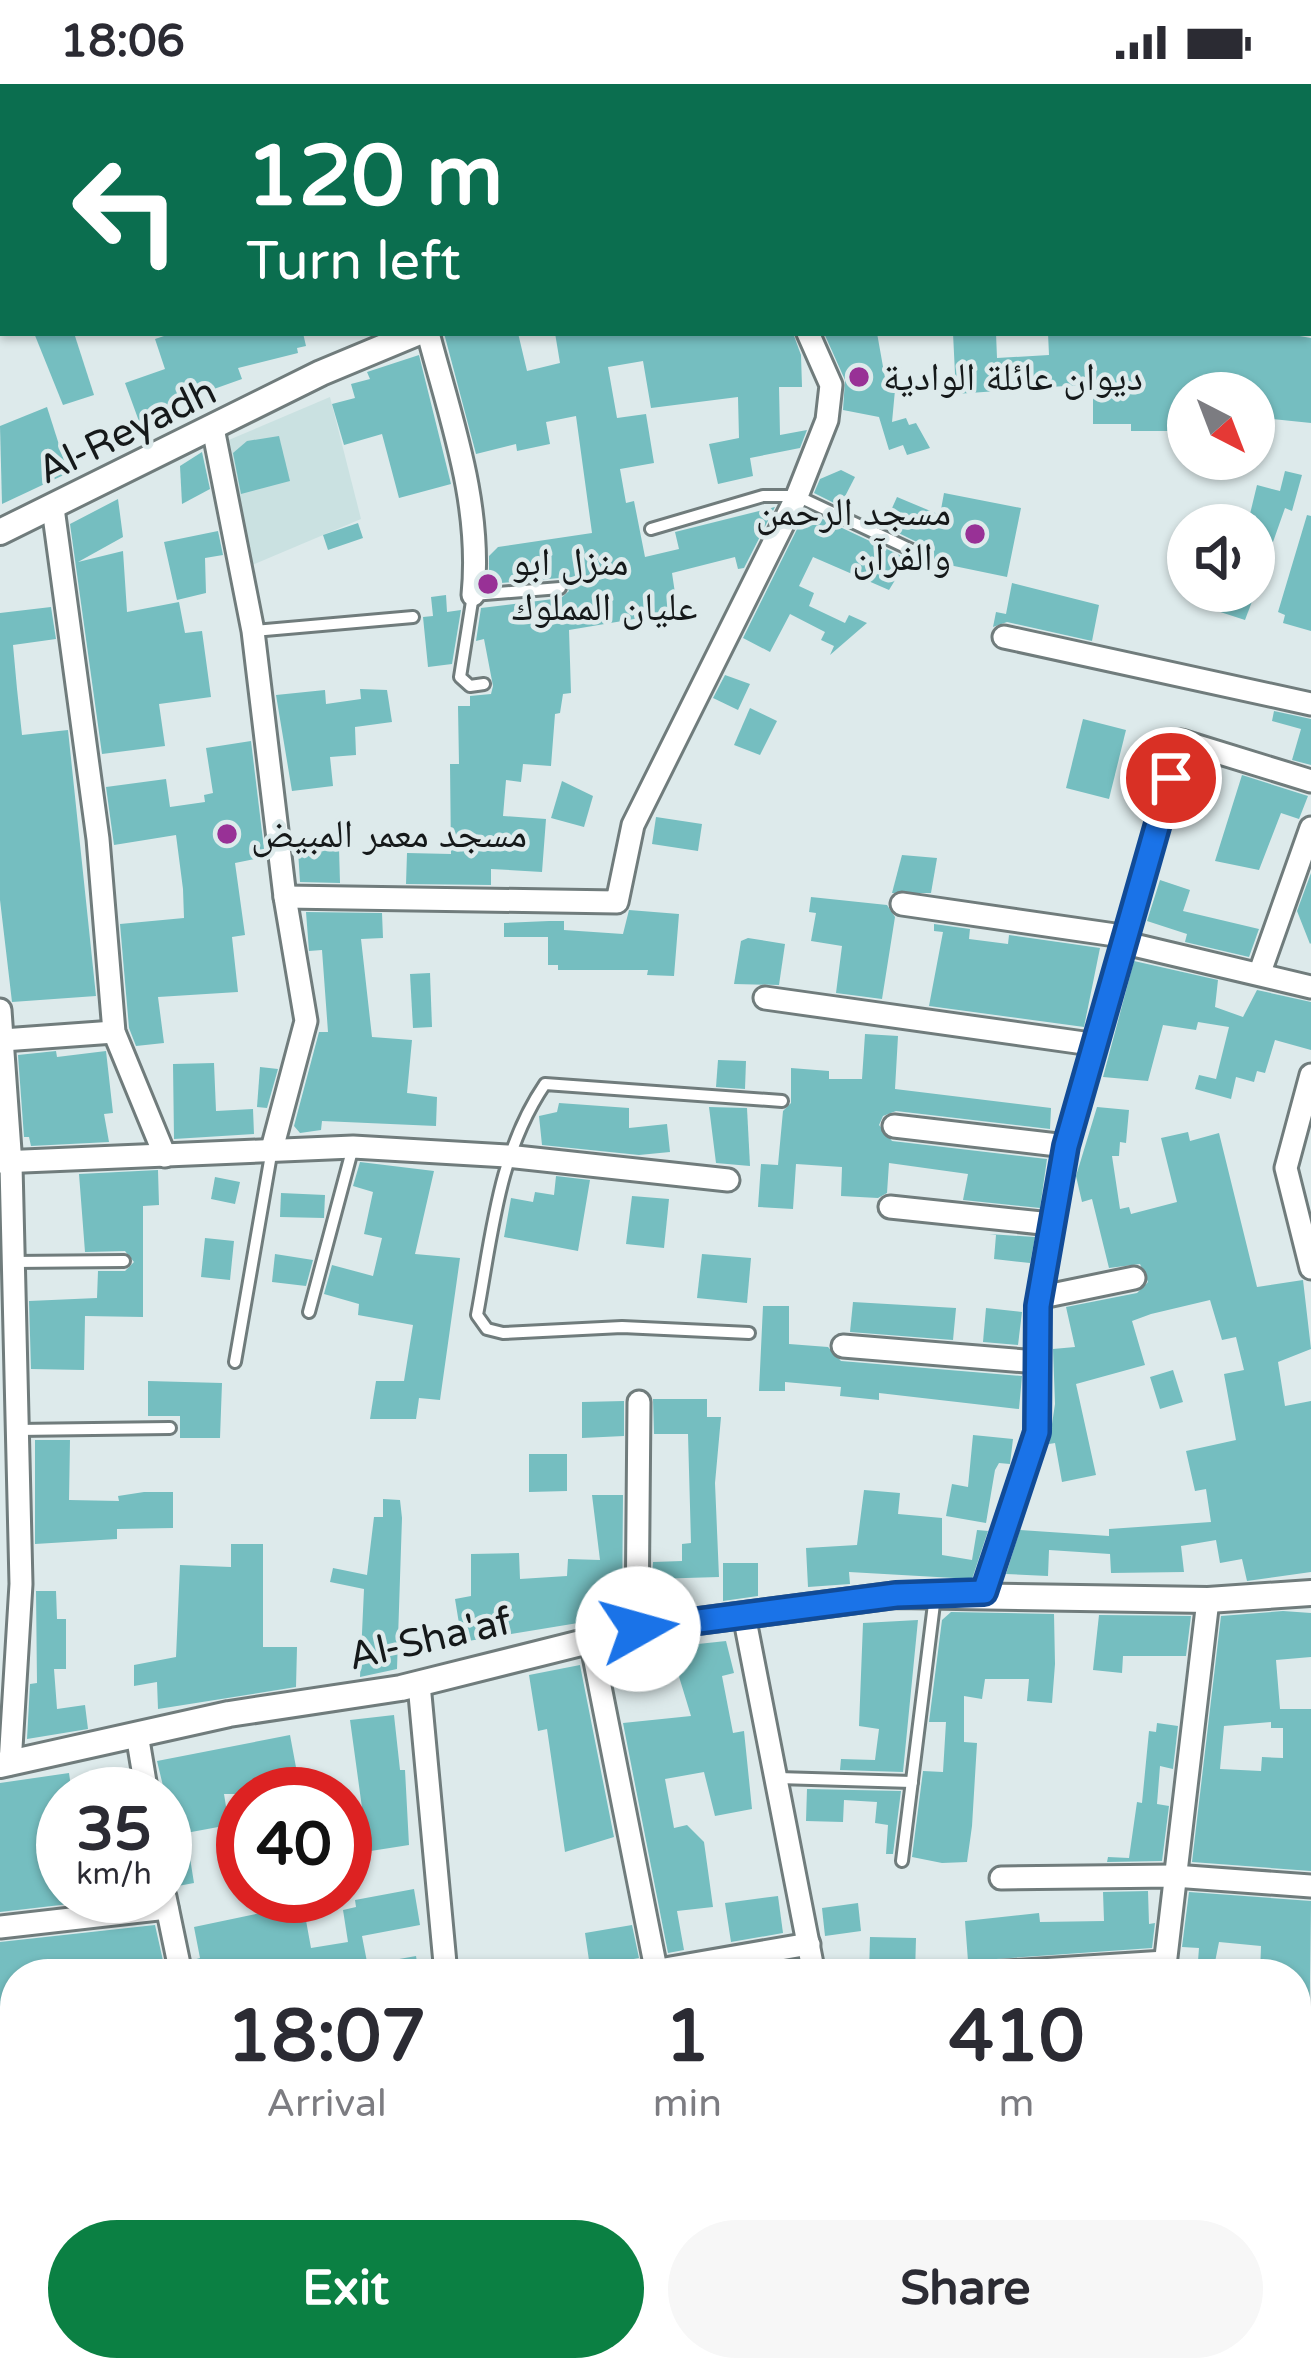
<!DOCTYPE html>
<html lang="en">
<head>
<meta charset="utf-8">
<style>
	body { margin:0; font-family:"Varela Round","Noto Naskh Arabic",sans-serif; background:#f7f7f7; color:#2b2b33; height:100vh; display:flex; flex-direction:column; font-size:45px; white-space:nowrap }
	* { box-sizing:border-box; margin:0 }
	p { font-size:39px; color:#7c7c81 }
	.icon { flex:none; width:66px; height:66px; fill:none; stroke:currentColor; stroke-width:2; stroke-linecap:round; stroke-linejoin:round }
	.map { position:relative; flex:1; overflow:hidden }
	.side { position:absolute; left:0px; top:1875px; width:1311px; height:423px; display:flex; flex-direction:column; background:#fff; border-radius:48px 48px 0 0; box-shadow:0 3px 9px #0004 }
	.side>* { flex:none }
	.banner { position:absolute; left:0px; top:0px; width:1311px; height:252px; box-shadow:0 3px 9px #0004; background:#0b6e4f; color:#fff; overflow:hidden }
	.needle { width:78px; rotate:138deg }
	.fabs { position:absolute; left:1167px; top:288px; display:grid; gap:24px }
	.fabs a { display:grid; place-items:center; width:108px; height:108px; border-radius:50%; background:#fff; box-shadow:0 3px 9px #0004; font-size:60px }
	.speed { position:absolute; left:36px; top:1683px; display:flex; gap:24px; font-size:60px; font-weight:700; text-align:center }
	.speed>* { display:grid; place-content:center; width:156px; height:156px; border-radius:50%; background:#fff; box-shadow:0 3px 9px #0004; line-height:1 }
	.speed small { font-size:30px; font-weight:400 }
	.speed .limit { border:18px solid #d22; background:#fff; color:#111 }
	.pin { position:absolute; display:grid; place-items:center; width:102px; height:102px; color:#fff; margin:-51px; border:6px solid #fff; border-radius:50%; box-shadow:0 3px 12px #0007 }
	.me { position:absolute; width:132px; margin:-66px; rotate:83deg; stroke-linejoin:round; filter:drop-shadow(0 0 9px #0008) }
	.turn { display:flex; align-items:center; gap:42px; height:252px; padding:0 48px; font-size:54px }
	.turn .icon { width:156px; height:156px; stroke-width:2.5 }
	.turn b { display:block; font-size:84px; line-height:102px }
	.eta { display:flex; justify-content:space-evenly; align-items:center; height:204px; text-align:center }
	.eta b { font-size:72px; font-weight:800; line-height:84px }
	.button { display:flex; gap:24px; margin-top:auto; padding:24px 48px }
	.button a { flex:1; height:138px; border-radius:72px; background:#0b8043; color:#fff; font-size:48px; font-weight:800; line-height:138px; text-align:center }
	.button a+a { background:#f7f7f7; color:#2b2b33 }
	.status { display:flex; justify-content:space-between; align-items:center; height:84px; padding:0 60px; background:#fff; direction:ltr }
	.status svg { height:33px; fill:currentColor }
	.map>svg:first-child { display:block }
	.built { fill:#cae1e1 }
	.building { fill:#75bec0; fill-rule:evenodd }
	.lines { fill:none; stroke-linecap:round; stroke-linejoin:round }
	.service-casing { stroke:#707c7c; stroke-width:16 }
	.minor-casing { stroke:#707c7c; stroke-width:27 }
	.tertiary-casing { stroke:#707c7c; stroke-width:30 }
	.service { stroke:#fff; stroke-width:10 }
	.minor { stroke:#fff; stroke-width:21 }
	.tertiary { stroke:#fff; stroke-width:24 }
	.route-casing { stroke:#114b97; stroke-width:30 }
	.route { stroke:#1a73e8; stroke-width:21 }
	.poi-dot { fill:#983196; stroke:#ddeaeb; stroke-width:4.5 }
	.labels { text-anchor:middle; dominant-baseline:central; stroke-width:9; stroke-linejoin:round; paint-order:stroke }
	.poi-label { font-size:39px; fill:#15191a; stroke:#ddeaeb; text-anchor:start }
	.street-label { font-size:39px; fill:#15191a; stroke:#ddeaeb }
</style>
</head>
<body>
<div class="status"><b>18:06</b><svg viewBox="0 0 49 12"><path d="M0 12V9h3v3zM5 12V6h3v6zM10 12V3h3v9zM15 12V0h3v12zM26 1h20v11H26zM47 4h2v5h-2z"/></svg></div>
<div class="map">
<svg width="1311" height="2296" viewBox="0 0 1311 2296">
	<rect width="100%" height="100%" fill="#ddeaeb"/>
	<polygon class="built" points="330,313 361,435 252,481 224,358"/>
	<g class="building">
		<polygon points="34,249 74,249 94,311 63,321"/>
		<polygon points="173,249 303,249 306,262 297,264 298,269 238,284 242,295 169,321 171,328 140,340 125,299 165,285 155,255"/>
		<polygon points="444,249 518,249 527,287 560,279 555,249 793,249 801,271 802,303 779,303 780,351 807,346 800,364 750,374 753,392 718,400 709,360 739,354 738,313 651,324 643,277 608,283 617,334 646,330 654,379 620,385 626,419 634,417 645,473 679,465 675,448 775,423 744,484 738,485 735,473 672,489 679,536 653,540 652,532 569,546 571,609 563,610 560,629 555,630 551,682 523,680 521,698 506,696 503,732 546,735 542,788 491,785 491,801 406,800 407,769 451,770 450,680 459,680 458,622 470,622 470,612 491,610 493,602 484,555 476,557 481,524 561,514 569,507 560,494 489,500 489,472 498,463 592,449 576,332 546,338 550,360 517,367 516,360 476,370"/>
		<polygon points="824,249 877,249 887,305 895,306 892,338 906,334 909,341 916,339 930,364 907,371 903,361 889,366 879,333 843,326 845,296"/>
		<polygon points="953,249 996,249 997,274 1049,271 1048,249 1282,249 1311,254 1311,339 1254,333 1254,309 1188,309 1188,347 1131,347 1131,340 1093,340 1093,300 956,310"/>
		<polygon points="419,271 451,400 399,414 382,350 344,361 332,320 355,314 351,300 370,295 367,288"/>
		<polygon points="47,323 68,389 2,420 0,342"/>
		<polygon points="279,352 290,397 241,410 233,369 247,357"/>
		<polygon points="202,368 210,405 182,420 180,382"/>
		<polygon points="841,386 855,393 840,422 814,409 820,395"/>
		<polygon points="1285,387 1302,391 1292,427 1285,424 1273,458 1254,453 1256,432 1250,430 1257,401 1280,407"/>
		<polygon points="944,409 1021,424 1007,493 925,476 923,461 884,442 897,413 940,431"/>
		<polygon points="118,415 123,453 78,478 123,467 127,528 179,518 185,549 202,547 211,613 159,620 165,662 102,670 70,440"/>
		<polygon points="806,427 908,475 889,506 813,473 799,502 814,509 809,522 845,539 849,531 867,539 830,571 834,562 821,556 825,548 790,530 770,568 743,554"/>
		<polygon points="1307,431 1311,432 1311,547 1283,539 1285,531 1278,528"/>
		<polygon points="358,439 363,454 328,466 323,451"/>
		<polygon points="218,447 223,471 205,474 206,509 177,516 164,458"/>
		<polygon points="1012,499 1099,521 1092,557 1007,538 993,543 996,528 1006,530"/>
		<polygon points="1218,507 1256,507 1245,536 1211,525"/>
		<polygon points="446,511 447,528 461,526 452,580 428,583 423,533 433,532 431,513"/>
		<polygon points="51,523 56,555 13,561 17,605 22,651 68,646 96,912 12,918 0,816 0,529"/>
		<polygon points="725,591 750,600 738,626 713,614"/>
		<polygon points="360,605 387,606 392,638 355,643 356,671 330,673 333,702 292,707 276,611 325,606 326,620 361,615"/>
		<polygon points="750,624 777,637 760,671 734,661"/>
		<polygon points="1274,627 1311,635 1311,681 1292,676 1301,645 1272,637"/>
		<polygon points="1083,635 1126,646 1109,715 1066,704"/>
		<polygon points="251,657 265,773 235,779 245,851 232,853 238,908 158,913 164,959 136,962 129,944 120,840 184,834 183,805 176,751 114,761 106,703 166,695 170,723 205,718 204,711 213,709 206,664"/>
		<polygon points="1242,691 1308,712 1299,735 1281,729 1259,786 1215,777"/>
		<polygon points="562,697 593,712 584,743 551,734"/>
		<polygon points="656,733 702,740 698,767 652,760"/>
		<polygon points="339,764 340,799 300,798 298,766"/>
		<polygon points="902,771 937,774 931,809 892,809"/>
		<polygon points="1311,789 1311,859 1310,860 1297,827"/>
		<polygon points="1160,796 1190,806 1183,827 1259,845 1249,873 1185,858 1187,850 1147,837"/>
		<polygon points="811,813 887,821 895,833 882,915 836,909 842,862 811,857 816,829 809,828"/>
		<polygon points="629,826 679,830 674,892 647,891 648,886 558,886 558,881 548,881 548,853 504,853 504,839 549,837 564,837 564,846 623,850"/>
		<polygon points="306,828 382,829 383,854 361,855 372,953 412,956 407,1009 437,1013 436,1042 322,1037 321,1046 300,1049 294,1042 319,948 328,948 322,866 309,867"/>
		<polygon points="934,840 970,845 969,855 1008,860 1009,851 1100,864 1084,943 929,922 943,848 934,847"/>
		<polygon points="748,854 785,860 779,901 734,900 741,857"/>
		<polygon points="1134,877 1218,896 1215,923 1243,933 1257,906 1311,918 1311,966 1275,956 1265,989 1257,987 1254,998 1236,993 1231,1015 1195,1005 1199,991 1216,995 1229,943 1198,938 1196,946 1163,941 1148,997 1103,993"/>
		<polygon points="430,889 432,943 413,944 410,890"/>
		<polygon points="865,950 898,952 895,1005 1051,1024 1050,1045 896,1027 883,1032 879,1041 892,1057 1047,1075 1040,1124 963,1116 968,1090 889,1079 887,1109 878,1114 841,1112 842,1083 796,1080 793,1125 758,1123 761,1080 778,1081 783,1027 791,1019 791,984 829,987 829,995 862,995"/>
		<polygon points="56,967 57,973 106,967 113,1029 104,1030 109,1058 31,1062 29,1053 24,1053 18,971"/>
		<polygon points="718,976 746,977 745,1005 716,1003"/>
		<polygon points="214,979 216,1027 253,1025 254,1050 174,1055 173,980"/>
		<polygon points="260,983 278,985 267,1024 257,1023"/>
		<polygon points="559,1019 629,1024 629,1044 667,1040 670,1068 639,1071 542,1061 539,1032 557,1028"/>
		<polygon points="709,1023 747,1024 750,1082 716,1079"/>
		<polygon points="1097,1023 1129,1026 1126,1059 1120,1058 1119,1072 1112,1072 1120,1125 1129,1123 1131,1130 1177,1118 1161,1054 1188,1048 1190,1057 1219,1049 1257,1203 1303,1196 1311,1265 1278,1278 1285,1322 1311,1317 1311,1488 1247,1497 1242,1475 1220,1479 1216,1456 1181,1462 1184,1488 1111,1489 1110,1470 1049,1466 1048,1492 1006,1490 1020,1446 1109,1452 1109,1445 1211,1438 1206,1405 1195,1407 1186,1367 1236,1356 1224,1290 1244,1286 1236,1253 1222,1256 1210,1216 1151,1230 1132,1237 1145,1281 1076,1300 1096,1391 1062,1398 1055,1359 1049,1360 1055,1320 1053,1265 1075,1263 1066,1223 1137,1209 1148,1198 1140,1180 1109,1184 1092,1115 1082,1118 1076,1092"/>
		<polygon points="360,1078 434,1087 415,1170 460,1174 440,1316 419,1314 416,1335 370,1335 376,1297 404,1297 413,1241 358,1231 359,1220 324,1210 332,1181 373,1192 382,1154 364,1150 373,1108 353,1102"/>
		<polygon points="158,1086 159,1121 143,1122 143,1233 85,1232 84,1286 31,1285 29,1217 97,1214 98,1187 125,1187 134,1178 125,1167 85,1168 79,1090"/>
		<polygon points="556,1092 590,1096 578,1167 504,1153 511,1114 533,1118 535,1108 554,1111"/>
		<polygon points="215,1093 240,1098 235,1120 211,1115"/>
		<polygon points="281,1109 325,1111 324,1134 280,1133"/>
		<polygon points="632,1112 669,1115 664,1164 626,1160"/>
		<polygon points="989,1150 1035,1153 1030,1179 994,1175 996,1151"/>
		<polygon points="205,1154 234,1157 230,1196 201,1193"/>
		<polygon points="275,1170 313,1176 306,1202 272,1198"/>
		<polygon points="702,1170 751,1174 747,1219 697,1214"/>
		<polygon points="853,1218 956,1224 953,1256 850,1248"/>
		<polygon points="763,1222 789,1222 789,1260 828,1263 841,1277 1022,1292 1019,1325 879,1309 879,1316 840,1312 841,1303 785,1298 785,1307 759,1307"/>
		<polygon points="986,1224 1022,1228 1018,1261 983,1258"/>
		<polygon points="1173,1286 1183,1318 1160,1325 1150,1293"/>
		<polygon points="148,1297 222,1299 220,1354 180,1354 180,1332 148,1332"/>
		<polygon points="653,1315 707,1315 707,1333 721,1333 715,1399 719,1493 652,1495 653,1478 682,1477 682,1460 691,1459 688,1350 654,1350"/>
		<polygon points="624,1317 624,1352 582,1354 582,1318"/>
		<polygon points="973,1351 1013,1355 1010,1380 999,1379 995,1386 986,1439 946,1432 952,1400 968,1403"/>
		<polygon points="35,1356 70,1356 69,1416 119,1417 118,1412 144,1408 173,1408 173,1444 117,1445 117,1455 35,1460"/>
		<polygon points="529,1370 567,1370 567,1407 529,1408"/>
		<polygon points="864,1406 900,1409 898,1430 942,1434 942,1471 972,1476 977,1446 988,1447 972,1495 849,1488 850,1500 808,1503 806,1464 857,1461"/>
		<polygon points="592,1411 623,1411 622,1525 583,1529 584,1538 462,1558 455,1515 471,1512 471,1470 519,1469 520,1495 567,1492 568,1475 600,1476"/>
		<polygon points="383,1415 400,1416 402,1434 397,1585 360,1593 364,1505 330,1498 333,1484 367,1491 374,1433 383,1433"/>
		<polygon points="231,1460 263,1460 263,1563 297,1563 296,1603 158,1625 157,1598 134,1602 134,1581 176,1573 180,1481 231,1483"/>
		<polygon points="723,1479 758,1479 758,1512 723,1517"/>
		<polygon points="36,1507 56,1507 57,1535 66,1535 66,1585 54,1585 57,1625 85,1621 88,1645 27,1655 30,1600 37,1599"/>
		<path d="M1283,1527L1311,1529V1573L1276,1576L1280,1625H1311V1787L1192,1778L1221,1532ZM1271,1638V1644H1283V1674L1262,1673L1261,1687L1220,1685L1224,1642Z"/>
		<polygon points="951,1528 1054,1530 1055,1580 1052,1619 1027,1617 1029,1595 985,1595 982,1615 964,1612 964,1658 977,1659 972,1742 967,1778 942,1779 912,1773 923,1687 943,1688 946,1638 929,1638 942,1536"/>
		<polygon points="1099,1531 1191,1532 1186,1572 1123,1572 1122,1589 1093,1586"/>
		<polygon points="918,1536 903,1688 840,1686 841,1675 875,1676 879,1645 859,1642 863,1539"/>
		<polygon points="726,1557 734,1589 722,1592 733,1649 744,1647 752,1725 715,1732 704,1688 665,1695 674,1744 687,1741 704,1758 713,1823 677,1827 684,1866 668,1869 623,1639 691,1632 670,1563"/>
		<polygon points="580,1581 614,1753 565,1768 547,1645 538,1647 529,1591"/>
		<polygon points="394,1631 400,1686 405,1686 409,1761 345,1771 345,1734 363,1731 350,1636"/>
		<polygon points="1157,1639 1178,1642 1173,1685 1160,1682 1157,1720 1169,1722 1162,1777 1107,1778 1108,1773 1129,1774 1137,1718 1142,1719 1149,1647 1156,1648"/>
		<polygon points="290,1651 301,1710 224,1710 229,1741 186,1749 194,1799 178,1802 169,1752 165,1753 165,1710 157,1677"/>
		<polygon points="69,1689 72,1710 63,1710 63,1812 130,1813 0,1828 0,1699"/>
		<polygon points="807,1705 901,1707 893,1770 886,1770 888,1741 875,1739 877,1718 844,1716 843,1738 806,1737"/>
		<polygon points="414,1805 420,1841 362,1852 367,1878 325,1885 326,1890 196,1890 193,1876 200,1874 194,1843 303,1820 311,1864 348,1858 343,1826 356,1823 355,1816"/>
		<polygon points="1148,1807 1149,1840 1155,1839 1152,1864 968,1877 965,1837 1039,1829 1040,1838 1104,1837 1103,1808"/>
		<polygon points="1189,1808 1311,1817 1307,2141 1296,2142 1296,1890 1260,1890 1261,1862 1219,1858 1215,1878 1198,1877 1199,1864 1182,1863"/>
		<polygon points="778,1812 783,1849 731,1858 725,1819"/>
		<polygon points="858,1819 861,1847 825,1852 822,1824"/>
		<polygon points="155,1841 166,1890 15,1890 15,1981 0,1982 0,1858"/>
		<polygon points="632,1841 639,1874 590,1883 585,1849"/>
		<polygon points="870,1853 916,1854 915,1890 869,1890"/>
		<polygon points="416,1872 419,1890 360,1890 360,1882"/>
		<polygon points="1305,2172 1311,2194 1311,2296 1256,2296 1296,2283 1296,2173"/>
		<polygon points="15,2250 15,2296 0,2296 0,2251"/>
	</g>
	<g class="lines">
		<g class="service-casing">
			<g id="service">
				<polyline points="651,445 763,412 797,412 918,469"/>
				<polyline points="253,547 413,533"/>
				<polyline points="484,600 470,602 460,593 473,511 560,504"/>
				<polyline points="13,1178 124,1177"/>
				<polyline points="309,1228 353,1063"/>
				<path d="M749,1249L622,1243L503,1249L487,1245L477,1231C492,1151 498,1069 545,1000L782,1017"/>
				<polyline points="235,1278 272,1065"/>
				<polyline points="17,1346 170,1344"/>
				<polyline points="778,1694 912,1698"/>
				<polyline points="902,1777 935,1512"/>
				<polyline points="0,2154 15,2152"/>
			</g>
		</g>
		<g class="minor-casing">
			<g id="minor">
				<polyline points="0,0 3,23"/>
				<polyline points="166,0 166,3"/>
				<polyline points="346,0 347,3"/>
				<polyline points="560,0 560,3"/>
				<polyline points="722,0 723,3"/>
				<polyline points="761,3 765,0"/>
				<polyline points="0,46 3,45"/>
				<polyline points="0,174 3,173"/>
				<path d="M428,249C451,336 482,420 473,511"/>
				<polyline points="213,344 253,547 285,813 306,937 272,1065"/>
				<polyline points="53,424 98,755 114,948 165,1072"/>
				<polyline points="1004,553 1311,620"/>
				<polyline points="285,813 617,818 633,741 797,412 827,336 831,301 808,249"/>
				<polyline points="902,820 1122,852"/>
				<polyline points="1121,858 1311,903"/>
				<polyline points="1260,888 1311,744"/>
				<polyline points="765,914 1091,960"/>
				<polyline points="0,926 11,1081 21,1500 10,1680"/>
				<polyline points="3,956 114,948"/>
				<polyline points="1311,991 1286,1084 1311,1184"/>
				<polyline points="894,1042 1066,1062"/>
				<polyline points="0,1078 353,1063 507,1072 728,1096"/>
				<polyline points="890,1123 1051,1140"/>
				<polyline points="1042,1213 1134,1194"/>
				<polyline points="843,1262 1038,1278"/>
				<polyline points="984,1508 1037,1348 1038,1222 1066,1062 1181,657 1311,697"/>
				<polyline points="744,1531 814,1890"/>
				<polyline points="637,1545 639,1318"/>
				<polyline points="590,1552 656,1885"/>
				<polyline points="419,1600 446,1890"/>
				<polyline points="137,1650 147,1710"/>
				<polyline points="1001,1794 1174,1792 1311,1802"/>
				<polyline points="165,1813 181,1890"/>
				<polyline points="0,1843 167,1824"/>
				<polyline points="636,1890 809,1860"/>
				<polyline points="975,1890 1165,1878"/>
				<polyline points="1164,1890 1208,1516"/>
				<polyline points="0,2000 15,1998"/>
				<polyline points="1296,2158 1311,2155"/>
				<polyline points="844,2296 844,2283"/>
				<polyline points="1115,2296 1118,2283"/>
			</g>
		</g>
		<g class="tertiary-casing">
			<g id="tertiary">
				<polyline points="1308,97 1311,97"/>
				<polyline points="0,448 321,289 417,249"/>
				<polyline points="0,1681 229,1630 401,1604 637,1545 896,1511 1208,1516 1311,1509"/>
			</g>
		</g>
		<use href="#service" class="service"/>
		<use href="#minor" class="minor"/>
		<use href="#tertiary" class="tertiary"/>
	</g>
	<g class="lines">
		<g class="route-casing">
			<polyline id="route" points="638,1545 896,1511 984,1508 1037,1348 1038,1222 1066,1062 1171,694"/>
		</g>
		<use href="#route" class="route"/>
	</g>
	<g class="poi-dot">
		<circle cx="859" cy="293" r="12"/>
		<circle cx="975" cy="450" r="12"/>
		<circle cx="488" cy="500" r="12"/>
		<circle cx="227" cy="750" r="12"/>
	</g>
	<g class="labels">
		<g class="poi-label">
			<text x="883" y="293">ديوان عائلة الوادية</text>
			<text x="951" y="428" text-anchor="end">مسجد الرحمن<tspan x="951" dy="45">والفرآن</tspan></text>
			<text x="512" y="478">منزل ابو<tspan x="512" dy="45">عليان المملوك</tspan></text>
			<text x="251" y="750">مسجد معمر المبيض</text>
		</g>
		<g class="street-label">
			<text transform="translate(127 347) rotate(-26)">Al-Reyadh</text>
			<text transform="translate(430 1555) rotate(-13)">Al-Sha'af</text>
		</g>
	</g>
</svg>
<div class="fabs">
<a><svg class="needle" viewBox="-14 -14 28 28"><path d="M0-13l5 13h-10z" fill="#e53935"/><path d="M0 13l5-13h-10z" fill="#7c7c81"/></svg></a>
<a><svg class="icon" aria-label="sound" viewBox="0 0 24 24"><path d="M4 9h4l5-4v14l-5-4H4zM17 9q2 3 0 6"/></svg></a>
</div>
<div class="speed"><div>35<small>km/h</small></div><div class="limit">40</div></div>
<div class="pin" style="left:1171px;top:694px;background:#d93025"><svg class="icon" aria-label="arrive" viewBox="0 0 24 24"><path d="M6 21V4h12l-3 4 3 4H6"/></svg></div>
<svg class="me" style="left:638px;top:1545px" viewBox="-20 -20 40 40"><circle r="19" fill="#fff"/><path d="M0-13L10 11 0 6-10 11z" fill="#1a73e8"/></svg>
<div class="banner">
<div class="turn"><svg class="icon" aria-label="left" viewBox="0 0 24 24"><path d="M17 20v-9H6M10 6l-5 5 5 5"/></svg><div><b>120 m</b>Turn left</div></div>
</div>
<section class="side">
<div class="eta">
<div><b>18:07</b><p>Arrival</p></div>
<div><b>1</b><p>min</p></div>
<div><b>410</b><p>m</p></div>
</div>
<div class="button"><a>Exit</a><a>Share</a></div>
</section>
</div>
</body>
</html>
